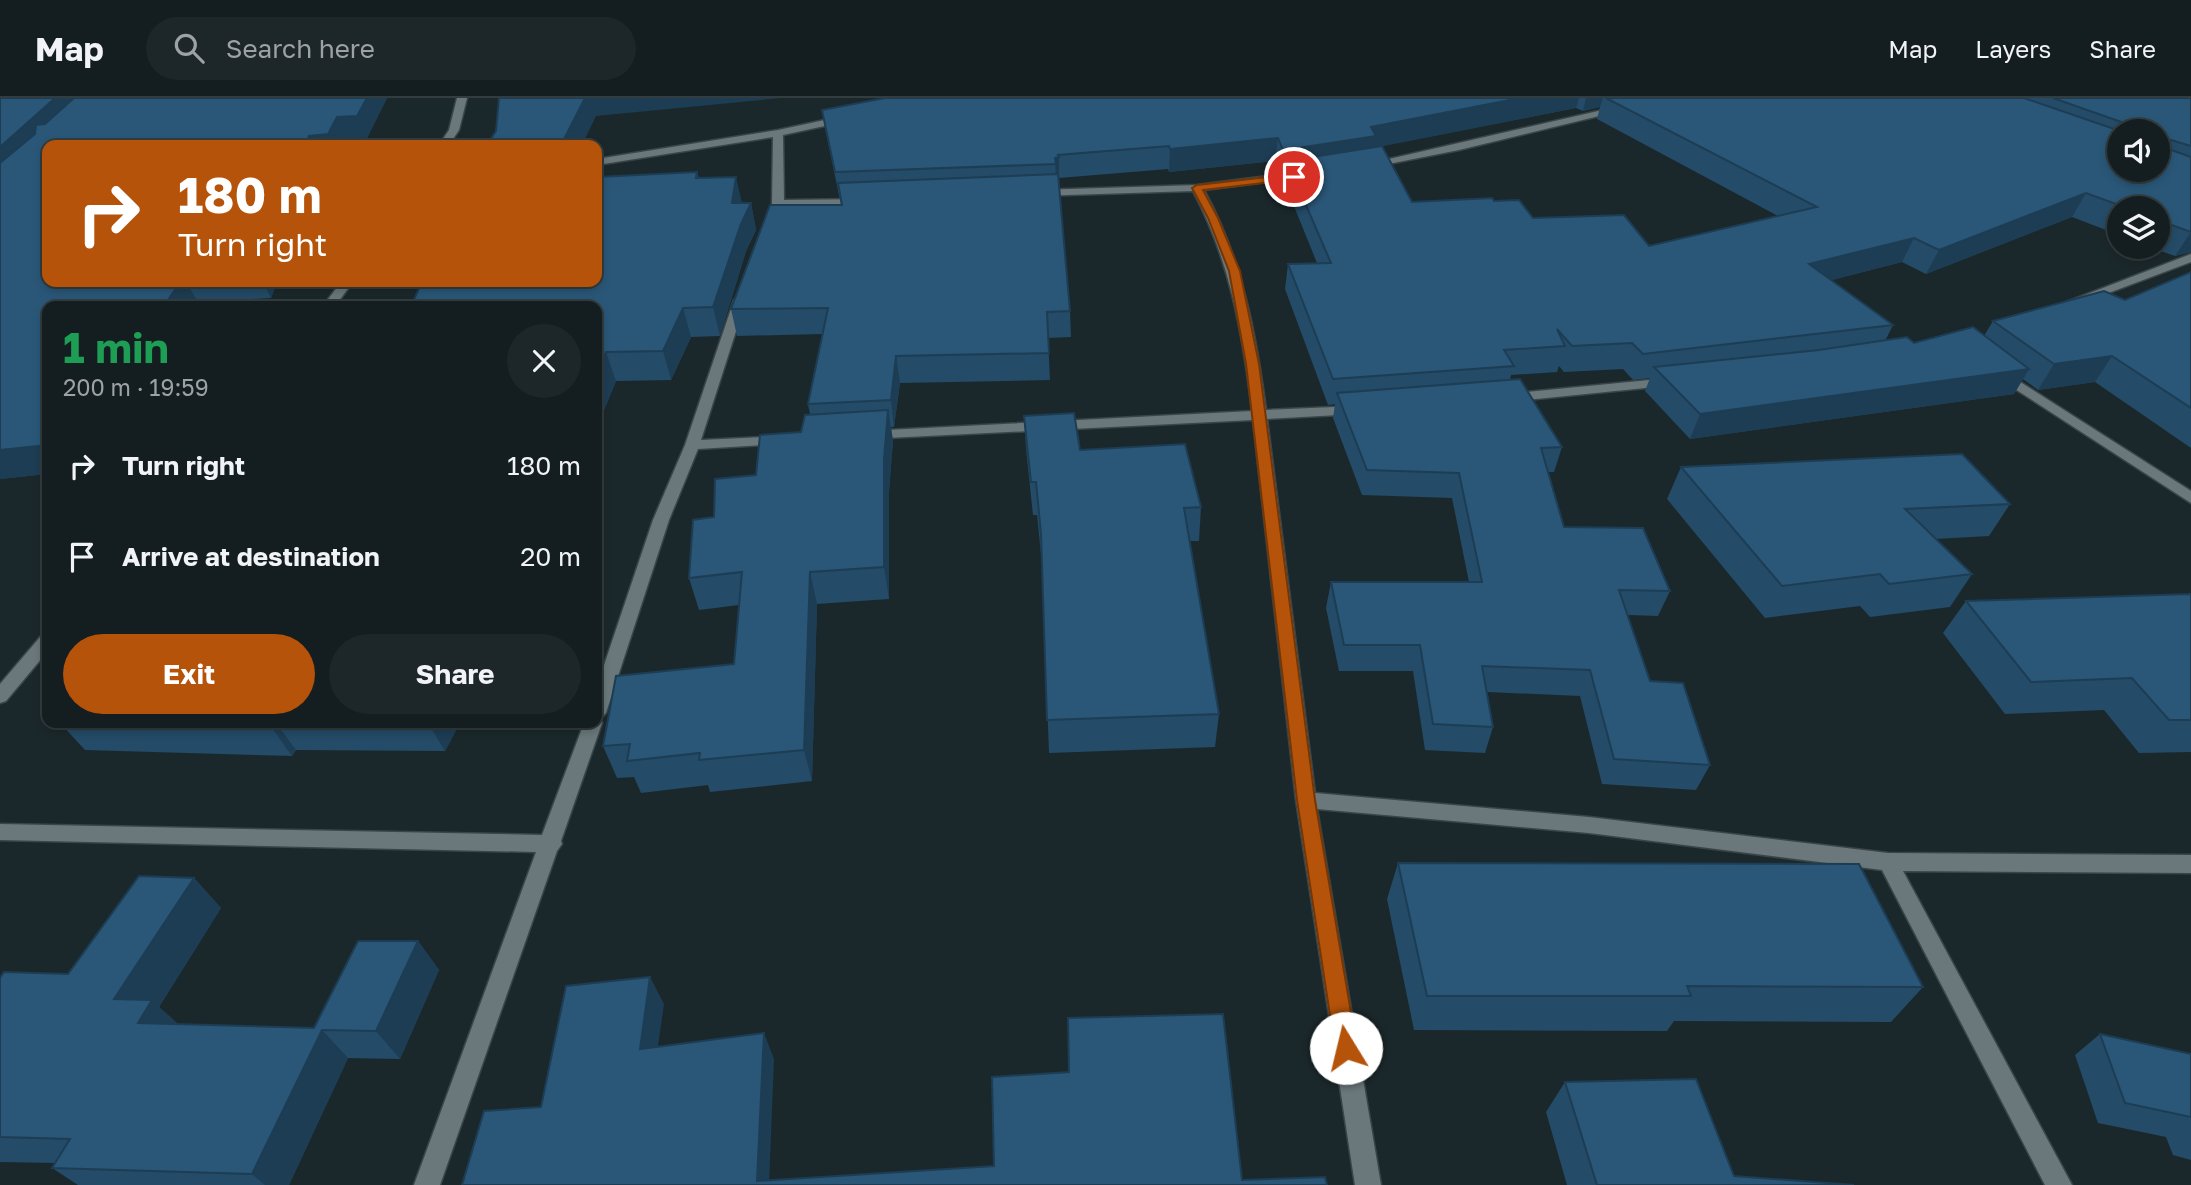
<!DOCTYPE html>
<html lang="en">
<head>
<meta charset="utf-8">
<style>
	body { margin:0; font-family:"Golos Text",sans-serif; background:#1d2729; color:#f1f3f6; height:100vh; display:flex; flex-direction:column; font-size:26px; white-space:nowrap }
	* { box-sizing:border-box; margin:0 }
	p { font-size:23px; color:#9da2a5 }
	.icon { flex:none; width:38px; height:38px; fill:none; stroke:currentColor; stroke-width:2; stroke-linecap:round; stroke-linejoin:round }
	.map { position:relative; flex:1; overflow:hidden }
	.side { position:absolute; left:42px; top:203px; width:560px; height:427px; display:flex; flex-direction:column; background:#141e20; border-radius:14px; box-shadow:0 4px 10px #0003,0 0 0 2px #333c3e }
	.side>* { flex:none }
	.hud { position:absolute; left:42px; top:42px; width:560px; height:147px; border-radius:14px; box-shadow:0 4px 10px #0003,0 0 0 2px #333c3e; background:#b45309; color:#fff; overflow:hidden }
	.fabs { position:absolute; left:2107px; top:21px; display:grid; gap:14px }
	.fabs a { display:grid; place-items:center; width:63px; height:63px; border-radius:50%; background:#141e20; box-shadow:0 4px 10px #0003,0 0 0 2px #333c3e; font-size:35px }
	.pin { position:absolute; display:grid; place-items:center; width:60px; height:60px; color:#fff; margin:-30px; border:4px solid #fff; border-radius:50%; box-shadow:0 2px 7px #0007 }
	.me { position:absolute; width:77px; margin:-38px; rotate:351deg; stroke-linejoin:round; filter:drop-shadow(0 0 5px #0008) }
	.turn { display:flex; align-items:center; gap:24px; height:147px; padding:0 21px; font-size:32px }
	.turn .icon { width:91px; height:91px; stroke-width:2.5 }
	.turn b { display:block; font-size:49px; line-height:60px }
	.round { display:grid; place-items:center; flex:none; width:74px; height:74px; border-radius:37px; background:#1d2729 }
	.summary { display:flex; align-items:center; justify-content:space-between; height:119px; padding:0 21px }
	h1 { font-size:42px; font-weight:700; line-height:52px; color:#1e9e55 }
	.primary-button { display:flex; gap:14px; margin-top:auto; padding:14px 21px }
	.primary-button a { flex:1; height:80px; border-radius:42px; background:#b45309; color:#fff; font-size:28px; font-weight:700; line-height:80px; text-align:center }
	.primary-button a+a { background:#1d2729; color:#f1f3f6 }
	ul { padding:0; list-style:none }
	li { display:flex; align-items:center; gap:21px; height:91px; padding:0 21px }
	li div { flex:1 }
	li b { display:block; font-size:26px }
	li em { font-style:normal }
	header { display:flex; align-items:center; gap:42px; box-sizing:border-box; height:98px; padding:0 35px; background:#141e20; border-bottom:2px solid #333c3e }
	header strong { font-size:33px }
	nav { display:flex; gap:38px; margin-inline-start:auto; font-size:24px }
	.search { width:490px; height:63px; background:#1d2729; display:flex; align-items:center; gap:18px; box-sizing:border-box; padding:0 24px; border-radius:38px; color:#9da2a5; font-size:26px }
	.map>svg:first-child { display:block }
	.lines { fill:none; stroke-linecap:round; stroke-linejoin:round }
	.minor-casing { stroke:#3a4547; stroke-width:3 }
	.minor { fill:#6a787b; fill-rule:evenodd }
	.wall { fill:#244b67; fill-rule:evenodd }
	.shaded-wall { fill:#1d3d54 }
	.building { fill:#2a5778; stroke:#1d3d54; stroke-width:2 }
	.route { fill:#b45309; stroke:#753606; stroke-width:2 }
</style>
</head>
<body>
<header>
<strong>Map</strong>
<div class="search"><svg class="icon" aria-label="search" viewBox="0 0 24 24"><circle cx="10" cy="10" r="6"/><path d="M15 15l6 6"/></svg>Search here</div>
<nav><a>Map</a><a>Layers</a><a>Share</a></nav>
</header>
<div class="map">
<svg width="2191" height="1087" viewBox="0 0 2191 1087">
	<rect width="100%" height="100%" fill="#1b282b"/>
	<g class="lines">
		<g class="minor-casing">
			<g id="minor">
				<polygon points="457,0 467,0 459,32 449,47 439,47 449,32"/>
				<polygon points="1655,0 1673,0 1459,52 1368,70 1363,67"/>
				<polygon points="848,17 852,18 852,22 783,37 784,102 866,101 866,105 862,106 782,109 777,119 769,119 767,117 772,106 773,39 597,67 597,61 778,32"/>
				<path d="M1309,73L1314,76L1313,78L1204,92C1242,161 1256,236 1266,312L1357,308L1364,312L1357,316L1267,321L1315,695L1589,719L1888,755L2191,757V775L1903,773L2072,1087H2045L1882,772L1589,735L1317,711L1381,1087H1355L1296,702L1253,322L867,341L860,337L867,333L1252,313C1243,237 1230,162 1193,93L1037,98L1031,95L1037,92L1197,87Z"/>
				<polygon points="2191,156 2191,164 2074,208 2070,209 2064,205"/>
				<polygon points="341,184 353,184 335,208 323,208"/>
				<polygon points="740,198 746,202 701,342 783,338 790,342 783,346 698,351 669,422 606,615 600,621 602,625 561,743 562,746 557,753 440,1087 414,1087 536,754 0,742 0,726 542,737 584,625 597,625 597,588 653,422 685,347 734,202"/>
				<polygon points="2000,271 2191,393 2191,405 1995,278 1993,275"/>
				<polygon points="1670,280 1675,281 1675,287 1507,304 1500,300 1507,296"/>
				<polygon points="47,536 47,554 6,603 0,605 0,586 41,538"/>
			</g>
		</g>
		<use href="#minor" class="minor"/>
	</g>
	<g class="wall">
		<polygon points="0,0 387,0 367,40 347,42 344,47 47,47 47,184 277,184 271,200 198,204 47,376 0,381"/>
		<path d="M885,0H2191V154L2175,158L2149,149H2158V110H2119V137L2072,119L1926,176L1902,164L1831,182L1893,227L1885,243L1914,245L1984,238L1993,223L2125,202L2191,174V350L2095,284L2038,292L2023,281L2014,296L1690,341L1645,293L1650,280L1633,282L1623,271L1564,274L1559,268L1557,274L1511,277L1510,282L1562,349L1554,374H1548L1564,429L1670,493L1658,518L1628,517L1650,583L1710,667L1696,692L1602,686L1580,598L1487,594L1493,629L1485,655L1425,652L1413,573H1339L1326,510L1331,484H1469L1452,400L1362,397L1333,320L1335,306L1328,307L1285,191L1288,166L1317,165L1285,86L1286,74L1280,75L1275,63L1169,74L1168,71L1059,80L1070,213L1071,239L1048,240L1050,282L900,285L894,329H891L893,343L889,393V501L817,506L812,683L710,694L708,687L641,695L634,679L617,680L603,648L734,566L739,507L699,512L689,480L714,419L801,334L810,316L808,306L822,236L737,238L731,211L841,107L826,34L822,12ZM1600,9L1597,21L1778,118L1649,148L1533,120L1494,103L1412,104L1381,48L1576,10L1583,13ZM2119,33H2158L2119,72Z"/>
		<polygon points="697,74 699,80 742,105 751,105 756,132 746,153 720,238 691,239 671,282 616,283 597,329 597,208"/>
		<polygon points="1024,318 1080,352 1201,409 1199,443 1190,443 1219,616 1215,649 1049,655 1042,466 1037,417 1033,417 1026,351"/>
		<polygon points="1681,369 2010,406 1989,438 1935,441 1972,476 1950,509 1870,519 1860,508 1765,520 1667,401"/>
		<polygon points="2191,496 2191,654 2139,655 2104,612 2005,616 1943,535 1966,503"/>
		<polygon points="60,625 460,625 445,653 296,652 292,658 85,652"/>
		<polygon points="1398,765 1923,889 1891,924 1674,923 1667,933 1414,932 1387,801"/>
		<polygon points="194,780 221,810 159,909 178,926 314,930 418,843 439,872 400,961 348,960 289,1087 78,1087 52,1070 55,1065 0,1064 0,880 68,876"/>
		<polygon points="2100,936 2191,956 2191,1062 2173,1057 2166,1039 2098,1025 2075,957"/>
		<polygon points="1565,984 1734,1078 1854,1087 1567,1087 1546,1014"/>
	</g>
	<g class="shaded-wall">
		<polygon points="0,0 81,0 0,86"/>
		<polygon points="367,0 387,0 367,40 347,42 344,47 306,47 309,38"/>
		<polygon points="585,0 781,0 596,18 582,47 561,47"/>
		<polygon points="1520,0 1579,0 1576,10 1374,50 1287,63 1286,74 1280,75 1283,52 1371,29"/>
		<polygon points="1586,0 1603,0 1600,9 1583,13"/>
		<polygon points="1278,40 1275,63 1169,74 1170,51"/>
		<polygon points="1059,59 1059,83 1056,83 1055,60"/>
		<polygon points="736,79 742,105 732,105"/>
		<polygon points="2086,95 2072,119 1926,176 1939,152"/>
		<polygon points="751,105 756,132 746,153 720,238 713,209 741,126"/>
		<polygon points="2191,134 2191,154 2175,158"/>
		<polygon points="1914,140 1902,164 1798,191 1809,166"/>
		<polygon points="180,184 186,184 198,204 195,208 164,208"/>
		<polygon points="263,184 277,184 271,200"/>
		<polygon points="683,210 691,239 671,282 663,253"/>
		<polygon points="606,254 616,283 597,329 597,276"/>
		<polygon points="896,258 900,285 894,329 891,302"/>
		<polygon points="2112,258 2095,284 2038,292 2054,266"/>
		<polygon points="2029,271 2014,296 1690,341 1700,316"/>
		<polygon points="888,312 893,343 889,393 889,501 884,469 884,361"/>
		<polygon points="47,347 47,376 0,381 0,352"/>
		<polygon points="810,474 817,506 812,683 804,652"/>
		<polygon points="272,625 276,625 296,652 292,658 270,627"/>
		<polygon points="428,625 460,625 445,653"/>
		<polygon points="194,780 221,810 159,909 183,931 138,925 114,901"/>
		<polygon points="418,843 439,872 400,961 376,933"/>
		<polygon points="650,879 664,906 654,976 640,951"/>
		<polygon points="322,932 348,960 289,1087 265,1087 252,1076"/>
		<polygon points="764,935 774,961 769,1087 757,1083"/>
	</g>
	<g class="building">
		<polygon points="0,0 55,0 0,49"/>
		<polygon points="74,0 367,0 357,18 337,19 328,36 309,38 306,47 47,47 47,184 180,184 164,208 47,208 47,347 0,352 0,65 35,36 36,27 45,26"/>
		<polygon points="499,0 585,0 561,47 487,47 496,33"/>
		<polygon points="885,0 1520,0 1371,29 1376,38 1298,50 1283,52 1278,40 1170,51 1169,48 1058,57 1059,59 1055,60 1056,66 835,74 822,12"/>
		<polygon points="1606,0 2024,0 2120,33 2119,72 2158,72 2158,33 2134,33 2133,28 2053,0 2191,0 2191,48 2171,42 2166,49 2168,51 2191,59 2191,134 2158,122 2158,110 2127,110 2086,95 1939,152 1914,140 1809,166 1893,227 1643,256 1632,245 1572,248 1557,231 1565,248 1504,252 1514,268 1333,281 1288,166 1331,165 1287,63 1382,48 1412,104 1492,100 1494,103 1519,102 1533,120 1624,117 1649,148 1817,109"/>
		<polygon points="697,74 696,80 736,79 732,105 751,105 741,126 713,209 683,210 663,253 606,254 597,276 597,208 411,208 422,184 597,184 597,79"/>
		<polygon points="1058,76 1070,213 1047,214 1049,255 896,258 891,302 808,306 828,210 731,211 770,107 842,107 838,85"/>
		<polygon points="2191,174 2191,310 2112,258 2054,266 1993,223 2104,193 2125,202"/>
		<polygon points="1973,229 2029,271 1700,316 1654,269 1819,252 1907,239 1914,245"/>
		<polygon points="1520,281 1562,349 1541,350 1564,429 1643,430 1670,493 1619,492 1650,583 1683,585 1710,667 1614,661 1590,572 1482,568 1493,629 1433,626 1420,547 1344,547 1331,484 1482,484 1459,375 1367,372 1337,295"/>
		<polygon points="888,312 884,361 884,469 810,474 804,652 699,662 700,655 627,663 630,646 603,648 616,578 734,566 742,474 689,480 693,422 714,419 715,381 756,377 760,337 801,334 805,317"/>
		<polygon points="1074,315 1080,352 1185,346 1201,409 1184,410 1219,616 1047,622 1041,436 1036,384 1031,384 1024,318"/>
		<polygon points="1962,356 2010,406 1905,411 1972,476 1889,486 1880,476 1782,488 1681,369"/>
		<polygon points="2191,496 2191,622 2169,622 2132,580 2031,584 1966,503"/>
		<polygon points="175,625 272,625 270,627"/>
		<polygon points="1398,765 1859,766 1923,889 1687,888 1691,898 1427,898"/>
		<polygon points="139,778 194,780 114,901 152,902 138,925 314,930 358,843 418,843 376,933 322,932 252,1076 52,1070 70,1041 0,1039 0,880 4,874 68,876"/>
		<polygon points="650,879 640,951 764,935 757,1083 994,1068 992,979 1069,974 1068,920 1223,916 1242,1082 1325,1079 1327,1087 462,1087 484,1013 541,1009 566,888"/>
		<polygon points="2100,936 2191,956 2191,1019 2125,1005"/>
		<polygon points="1696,981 1734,1078 1854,1087 1597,1087 1565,984"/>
	</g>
	<polygon class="route" points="1294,76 1297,76 1297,81 1203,92 1218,120 1240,173 1259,266 1315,702 1357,950 1353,957 1346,960 1338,957 1335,950 1297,702 1246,266 1229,173 1208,120 1192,90 1197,87"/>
</svg>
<div class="fabs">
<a><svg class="icon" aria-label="sound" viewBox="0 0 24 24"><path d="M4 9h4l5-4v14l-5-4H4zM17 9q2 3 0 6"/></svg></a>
<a><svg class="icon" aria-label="layers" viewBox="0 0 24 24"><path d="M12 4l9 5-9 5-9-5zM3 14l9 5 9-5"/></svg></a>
</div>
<div class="pin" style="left:1294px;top:79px;background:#d93025"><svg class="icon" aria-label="arrive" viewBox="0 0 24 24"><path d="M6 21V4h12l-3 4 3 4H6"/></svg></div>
<svg class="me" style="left:1346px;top:950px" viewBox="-20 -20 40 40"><circle r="19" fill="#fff"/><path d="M0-13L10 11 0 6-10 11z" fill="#b45309"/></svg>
<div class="hud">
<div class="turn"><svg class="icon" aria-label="right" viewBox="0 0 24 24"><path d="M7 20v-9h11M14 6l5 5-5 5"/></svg><div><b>180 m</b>Turn right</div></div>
</div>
<section class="side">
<div class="summary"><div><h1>1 min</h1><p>200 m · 19:59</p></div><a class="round"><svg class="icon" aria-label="close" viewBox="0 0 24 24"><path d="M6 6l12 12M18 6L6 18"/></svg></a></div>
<ul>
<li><svg class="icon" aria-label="right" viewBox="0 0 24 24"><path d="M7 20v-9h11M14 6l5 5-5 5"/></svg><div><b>Turn right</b></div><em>180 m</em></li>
<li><svg class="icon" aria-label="arrive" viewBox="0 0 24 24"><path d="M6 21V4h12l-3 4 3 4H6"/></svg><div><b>Arrive at destination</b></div><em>20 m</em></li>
</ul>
<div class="primary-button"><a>Exit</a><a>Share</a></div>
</section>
</div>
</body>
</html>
